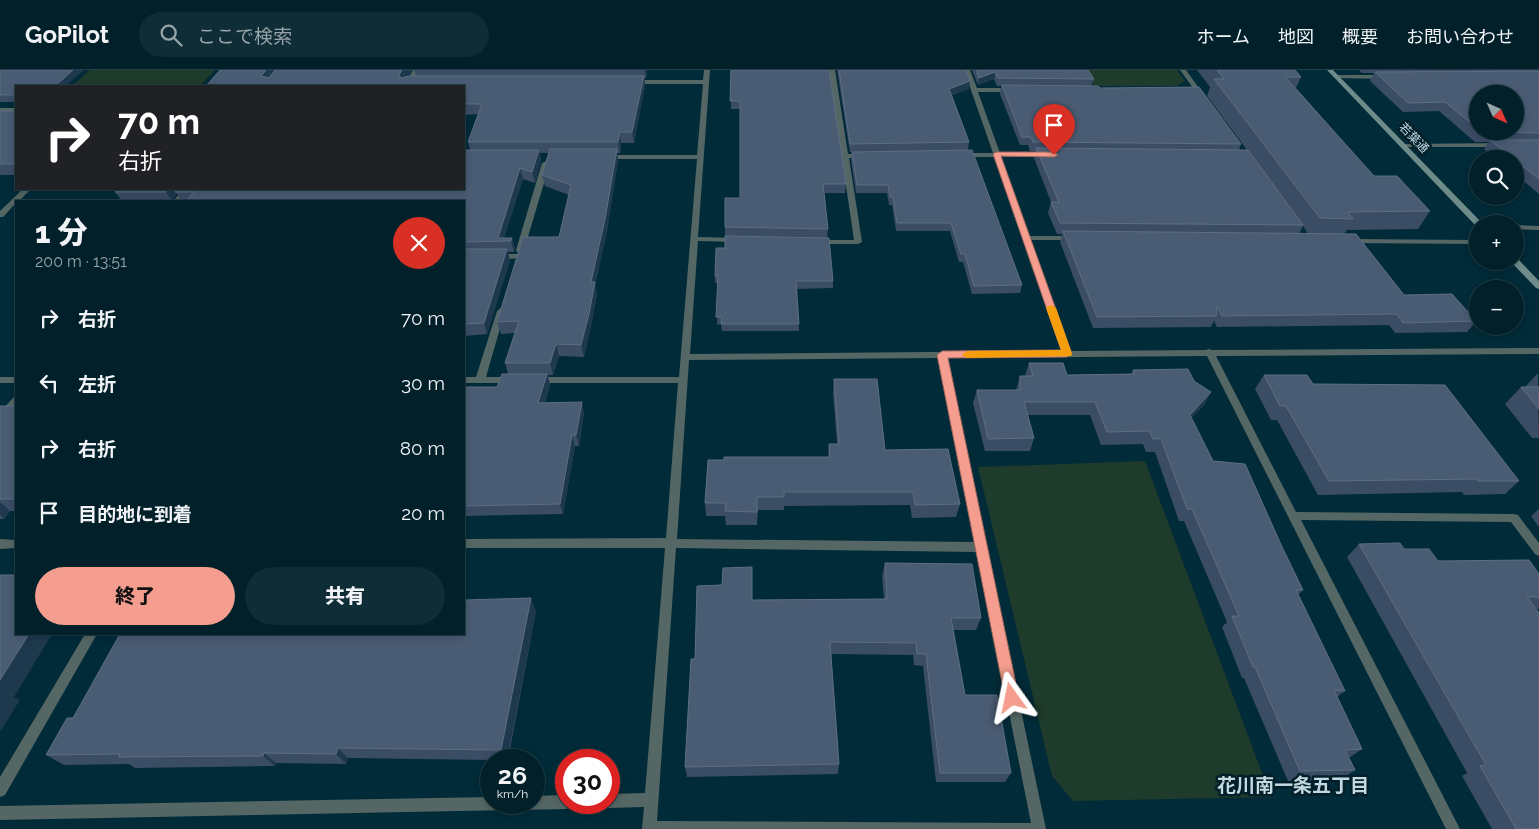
<!DOCTYPE html>
<html lang="ja">
<head>
<meta charset="utf-8">
<style>
	body { margin:0; font-family:Raleway,"Noto Sans JP",sans-serif; background:#0f2d36; color:#f1f3f6; height:100vh; display:flex; flex-direction:column; font-size:19px; white-space:nowrap }
	* { box-sizing:border-box; margin:0 }
	p { font-size:16px; color:#96a3a8 }
	.icon { flex:none; width:28px; height:28px; fill:none; stroke:currentColor; stroke-width:2; stroke-linecap:round; stroke-linejoin:round }
	.map { position:relative; flex:1; overflow:hidden }
	.sheet { position:absolute; left:15px; top:130px; width:450px; height:435px; display:flex; flex-direction:column; background:#01202a; border-radius:0px; box-shadow:0 2px 8px #0003,0 0 0 1px #233e47 }
	.sheet>* { flex:none }
	.hud { position:absolute; left:15px; top:15px; width:450px; height:105px; border-radius:0px; box-shadow:0 2px 8px #0003,0 0 0 1px #233e47; background:#202124; color:#fff; overflow:hidden }
	.needle { width:32px; rotate:135deg }
	.tools { position:absolute; left:1469px; top:15px; display:grid; gap:10px }
	.tools a { display:grid; place-items:center; width:55px; height:55px; border-radius:50%; background:#01202a; box-shadow:0 2px 8px #0003,0 0 0 1px #233e47; font-size:25px }
	.speed { position:absolute; left:480px; top:679px; display:flex; gap:10px; font-size:25px; font-weight:700; text-align:center }
	.speed>* { display:grid; place-content:center; width:65px; height:65px; border-radius:50%; background:#01202a; box-shadow:0 2px 8px #0003,0 0 0 1px #233e47; line-height:1 }
	.speed small { font-size:12px; font-weight:400 }
	.speed .limit { border:8px solid #d22; background:#fff; color:#111 }
	.pin { position:absolute; display:grid; place-items:center; width:42px; height:42px; color:#fff; margin:-51px -21px; border-radius:50% 50% 50% 0; rotate:-45deg; box-shadow:0 0 5px #0007 }
	.pin .icon { rotate:45deg }
	.me { position:absolute; width:55px; margin:-28px; rotate:348deg; stroke-linejoin:round; filter:drop-shadow(0 0 4px #0008) }
	.turn { display:flex; align-items:center; gap:18px; height:105px; padding:0 20px; font-size:22px }
	.turn .icon { width:65px; height:65px; stroke-width:2.5 }
	.turn b { display:block; font-size:35px; line-height:42px }
	.round { display:grid; place-items:center; flex:none; width:52px; height:52px; border-radius:26px; background:#0f2d36 }
	.overview { display:flex; align-items:center; justify-content:space-between; height:85px; padding:0 20px }
	h1 { font-size:30px; font-weight:800; line-height:38px }
	.action { display:flex; gap:10px; margin-top:auto; padding:10px 20px }
	.action a { flex:1; height:58px; border-radius:30px; background:#f59d8e; color:#111; font-size:20px; font-weight:800; line-height:58px; text-align:center }
	.action a+a { background:#0f2d36; color:#f1f3f6 }
	ul { padding:0; list-style:none }
	li { display:flex; align-items:center; gap:15px; height:65px; padding:0 20px }
	li div { flex:1 }
	li b { display:block; font-size:19px }
	li em { font-style:normal }
	header { display:flex; align-items:center; gap:30px; box-sizing:border-box; height:70px; padding:0 25px; background:#01202a; border-bottom:1px solid #233e47 }
	header strong { font-size:24px }
	nav { display:flex; gap:28px; margin-inline-start:auto; font-size:18px }
	.search { width:350px; height:45px; background:#0f2d36; display:flex; align-items:center; gap:12px; box-sizing:border-box; padding:0 18px; border-radius:28px; color:#96a3a8; font-size:19px }
	.map>svg:first-child { display:block }
	.green { fill:#1e3b2b }
	.lines { fill:none; stroke-linecap:round; stroke-linejoin:round }
	.street { fill:#546765; fill-rule:evenodd }
	.secondary { fill:#6d8b89; fill-rule:evenodd }
	.wall { fill:#3b4c65; fill-rule:evenodd }
	.shaded-wall { fill:#1e394e }
	.building { fill:#4a5c73; stroke:#5d6f84 }
	.route { fill:#f59d8e; stroke:#9f665c }
	.slow { fill:#f59e0b }
	.labels { text-anchor:middle; dominant-baseline:central; stroke-width:5; stroke-linejoin:round; paint-order:stroke }
	.far-street-label { font-size:12px; fill:#c4d8e1; stroke:#03202a }
	.near-neighbourhood-label { font-size:19px; font-weight:bold; fill:#c4d8e1; stroke:#03202a }
</style>
</head>
<body>
<header>
<strong>GoPilot</strong>
<div class="search"><svg class="icon" aria-label="search" viewBox="0 0 24 24"><circle cx="10" cy="10" r="6"/><path d="M15 15l6 6"/></svg>ここで検索</div>
<nav><a>ホーム</a><a>地図</a><a>概要</a><a>お問い合わせ</a></nav>
</header>
<div class="map">
<svg width="1539" height="759" viewBox="0 0 1539 759">
	<rect width="100%" height="100%" fill="#012b38"/>
	<g class="green">
		<polygon points="90,0 215,0 200,16 72,16"/>
		<polygon points="1085,0 1177,0 1185,11 1177,16 1094,16"/>
		<polygon points="1145,391 1271,727 1073,731 1052,706 978,397"/>
	</g>
	<g class="lines">
		<g class="street">
			<polygon points="413,0 419,0 410,16 404,16"/>
			<path d="M704,0H710L698,167L739,168L743,170L739,172L698,171L690,284L1062,281L994,87H962L959,85L962,83H993L964,0H970L977,18H1014L1017,20L1014,22H978L1000,83H1047L1050,85L1047,87H1001L1029,166H1074L1078,168L1074,170H1031L1071,281L1206,280L1209,279L1212,280L1539,278V284L1216,286L1296,442L1514,444L1518,445L1539,473V486L1535,484L1511,452L1301,450L1460,759H1446L1207,286L947,288L1046,759H642L644,737L609,738L604,736L603,732H609V724L645,723L665,478H464V469L666,468L678,313H537L532,310L537,307H679L697,89H604L601,87L604,85H697L703,14H632L629,12L632,10H703ZM938,288L975,472L677,469L689,290ZM676,478L977,482L1031,753L657,751Z"/>
			<polygon points="829,0 835,0 848,84 865,84 868,86 865,88 849,88 862,172 858,174 816,174 812,172 816,170 854,170"/>
			<polygon points="1180,0 1186,0 1206,28 1205,29 1201,29"/>
			<polygon points="1337,5 1386,5 1389,7 1386,9 1335,8 1334,7"/>
			<rect x="0" y="38" width="16" height="4"/>
			<polygon points="1405,74 1501,73 1504,75 1501,77 1403,77 1402,76"/>
			<polygon points="546,91 550,93 524,180 520,182 517,182 516,180 542,93"/>
			<polygon points="23,119 31,119 19,131 16,131 16,133 3,147 0,147 0,141"/>
			<polygon points="184,119 192,119 181,131 173,131"/>
			<polygon points="1515,155 1539,156 1539,160 1515,159"/>
			<polygon points="1346,169 1478,170 1478,174 1349,173 1346,173"/>
			<path d="M494,184H518L522,186C516,190 499,190 493,186Z"/>
			<polygon points="501,238 505,241 486,307 513,307 518,310 513,313 464,313 464,307 476,307 497,241"/>
			<rect x="0" y="307" width="16" height="6"/>
			<polygon points="16,327 16,336 3,352 0,353 0,342 13,328"/>
			<polygon points="0,469 16,470 16,478 0,479"/>
			<polygon points="85,564 97,564 5,725 0,727 0,707"/>
			<polygon points="566,725 566,732 573,732 571,737 566,739 0,750 0,736 491,727 491,732 534,732 534,726"/>
		</g>
		<g class="secondary">
			<polygon points="1327,0 1333,0 1483,154 1478,154 1476,156"/>
			<polygon points="1515,189 1518,189 1539,211 1539,219 1536,218 1512,193 1511,191 1515,191"/>
		</g>
	</g>
	<g class="wall">
		<polygon points="0,0 16,16 16,32 0,32"/>
		<polygon points="220,0 412,0 408,6 416,6 414,0 647,0 646,8 644,8 645,16 634,73 621,73 620,83 617,83 618,91 607,161 595,215 597,224 591,256 584,287 559,286 553,305 548,305 550,315 545,333 584,343 579,376 575,376 563,444 464,446 464,317 497,317 508,304 505,293 515,263 501,264 497,252 559,167 569,125 545,116 542,105 549,83 540,83 541,91 535,113 523,109 504,168 512,168 515,179 514,182 508,182 510,190 487,264 464,266 464,131 181,131 177,124 172,130 172,131 122,131 115,122 464,119 470,80 468,72 478,44 464,45 464,16"/>
		<polygon points="731,0 846,114 845,123 824,123 828,159 827,168 725,166 725,157 740,128 740,39 731,39"/>
		<polygon points="837,0 966,0 969,19 952,25 969,72 968,80 1022,215 1020,223 972,224 963,192 959,192 950,161 896,161 892,135 889,135 887,123 856,123 851,90 852,82 850,82"/>
		<path d="M972,0H1088L1094,9L1091,16L1100,18L1241,74L1239,80H1247L1207,26L1210,17L1197,0H1295L1301,7L1296,18L1374,106L1430,141L1418,159L1347,160L1344,164L1404,225L1476,251L1467,262L1395,263L1389,255L1217,257L1214,251L1211,257L1093,258L1060,172L1062,164H1057L1048,143L1051,132L1034,88L1036,81H1030L1028,75H1020L1000,24L1001,16H997L994,9L978,15ZM1303,156L1308,164H1299Z"/>
		<path d="M1359,0H1539V124L1515,104V89H1496L1484,79L1489,72H1475L1439,41L1403,42L1370,11L1374,3H1362ZM1478,24L1515,61H1478Z"/>
		<rect x="0" y="41" width="16" height="64"/>
		<polygon points="715,206 833,211 833,218 797,219 799,261 722,261 721,254 717,255 718,213 715,213"/>
		<polygon points="1029,293 1067,305 1131,304 1133,300 1194,311 1211,322 1204,335 1191,348 1213,391 1283,479 1303,520 1298,525 1345,621 1337,627 1362,679 1349,688 1355,700 1342,709 1288,711 1244,608 1242,608 1222,557 1227,552 1184,451 1179,451 1155,382 1146,382 1143,374 1101,375 1090,345 1028,345 1034,368 1030,381 985,381 973,333 977,320 1016,320 1020,306 1025,306"/>
		<polygon points="1538,303 1539,368 1532,368 1505,334 1521,317 1525,317"/>
		<polygon points="1264,305 1313,314 1519,411 1505,424 1464,425 1462,422 1318,425 1277,350 1271,350 1255,319"/>
		<polygon points="834,309 885,380 960,434 956,447 912,448 910,435 784,436 784,440 758,440 757,455 726,455 725,446 706,446 705,433 828,387 829,374 837,374 833,323"/>
		<polygon points="0,336 16,336 16,441 10,441 4,449 0,449"/>
		<polygon points="1539,439 1539,457 1531,446"/>
		<polygon points="1359,474 1438,491 1539,504 1539,539 1536,539 1539,759 1492,759 1462,706 1467,703 1347,487"/>
		<polygon points="885,493 981,548 976,560 953,560 965,625 1011,703 1005,712 936,712 923,596 914,595 913,585 831,584 839,694 838,704 687,707 685,697 753,530 884,529 882,506"/>
		<polygon points="536,541 508,690 491,690 348,688 346,694 276,693 275,696 135,698 129,694 64,695 46,685 73,648"/>
	</g>
	<g class="shaded-wall">
		<polygon points="73,0 84,0 66,16 55,16"/>
		<polygon points="266,0 279,0 266,16 261,6"/>
		<polygon points="402,0 412,0 402,15 399,5"/>
		<polygon points="645,0 647,0 646,8"/>
		<polygon points="995,2 994,9 978,15 979,8"/>
		<polygon points="644,6 645,16 634,73 632,62"/>
		<polygon points="970,11 969,19 948,27 949,19"/>
		<polygon points="620,62 621,73 620,83 618,72"/>
		<polygon points="617,79 618,91 607,161 595,215 597,224 591,256 584,287 581,275 591,212"/>
		<polygon points="539,80 541,91 535,113 532,102"/>
		<polygon points="520,98 523,109 503,171 498,168"/>
		<polygon points="165,119 182,119 175,122 177,124 172,130 172,131 166,122"/>
		<polygon points="512,168 515,179 514,182 511,171"/>
		<polygon points="507,179 510,190 487,264 484,253"/>
		<polygon points="556,274 559,286 553,305 550,293"/>
		<polygon points="547,304 550,315 542,344 538,333"/>
		<polygon points="1211,322 1204,335 1182,358 1190,345"/>
		<polygon points="582,332 584,343 579,376 576,365"/>
		<polygon points="572,365 575,376 563,444 560,434"/>
		<polygon points="0,432 10,441 4,449 0,445"/>
		<polygon points="531,528 536,541 507,690 501,680"/>
		<polygon points="29,564 52,564 14,627 20,630 0,662 0,610"/>
		<polygon points="338,678 348,688 346,694 336,684"/>
		<polygon points="264,683 276,693 275,696 263,686"/>
	</g>
	<g class="building">
		<polygon points="0,0 73,0 55,16 16,16 16,25 0,25"/>
		<polygon points="220,0 266,0 261,6 269,8 275,0 402,0 399,5 401,8 409,6 644,6 632,62 620,62 618,72 468,72 482,34 464,34 464,16 206,16"/>
		<polygon points="731,0 829,0 846,114 823,114 828,159 725,157 725,128 740,128 740,31 730,31"/>
		<polygon points="839,0 966,0 970,11 949,19 969,72 850,74"/>
		<polygon points="976,0 1088,0 1094,9 998,8 995,2 979,8"/>
		<polygon points="1217,0 1295,0 1301,7 1285,7 1374,106 1397,106 1430,141 1348,142 1353,149 1320,148 1214,9 1224,9"/>
		<polygon points="1539,1 1539,63 1481,62 1480,61 1515,61 1515,24 1478,24 1478,59 1445,32 1408,33 1375,2"/>
		<polygon points="1002,15 1098,16 1100,18 1199,17 1241,74 1033,72 1031,67 1022,67"/>
		<rect x="0" y="41" width="16" height="53"/>
		<polygon points="1490,70 1539,70 1539,109 1515,90 1515,89 1514,89"/>
		<polygon points="1036,78 1248,80 1303,155 1060,153 1051,132 1059,132"/>
		<polygon points="550,79 617,79 605,149 591,212 595,212 589,244 581,275 556,274 550,293 505,293 519,251 497,252 523,167 559,167 571,115 542,105"/>
		<polygon points="465,80 539,80 532,102 520,98 498,168 512,168 511,171 464,172 464,131 186,131 194,122 175,122 178,119 464,119 464,83"/>
		<polygon points="972,80 1022,215 974,216 965,184 961,184 951,153 897,153 893,127 890,127 888,115 857,115 852,82"/>
		<polygon points="118,119 165,119 166,122 115,122"/>
		<polygon points="1063,161 1356,164 1404,225 1452,224 1476,251 1403,253 1397,244 1222,246 1217,237 1216,246 1097,247"/>
		<polygon points="725,166 829,168 833,211 796,211 799,254 721,254 722,247 716,247 718,206 715,206 716,178 725,178"/>
		<polygon points="464,179 507,179 484,253 464,254"/>
		<polygon points="1029,293 1063,293 1067,305 1135,304 1133,300 1188,299 1194,311 1211,322 1190,345 1213,391 1245,394 1283,479 1303,520 1296,520 1345,621 1334,620 1362,679 1345,680 1355,700 1300,701 1255,597 1253,597 1232,546 1239,546 1192,439 1187,439 1161,369 1153,369 1149,361 1107,362 1095,332 1024,332 1034,368 988,369 977,320 1020,320 1020,306 1033,306"/>
		<polygon points="502,304 547,304 538,333 582,332 576,365 572,365 560,434 464,436 464,317 497,317"/>
		<polygon points="1264,305 1307,305 1313,314 1445,315 1519,411 1478,411 1476,409 1329,411 1286,336 1280,336"/>
		<polygon points="834,309 877,309 885,380 948,379 960,434 915,435 913,422 784,422 784,427 757,427 757,442 725,441 726,433 705,433 708,390 724,390 724,387 830,387 829,374 839,374"/>
		<polygon points="1521,317 1539,317 1539,339"/>
		<rect x="0" y="336" width="16" height="93"/>
		<polygon points="1400,473 1404,479 1429,479 1438,491 1529,490 1539,504 1539,527 1527,527 1539,543 1539,759 1516,759 1480,696 1486,695 1359,474"/>
		<polygon points="885,493 972,494 981,548 951,548 965,625 997,625 1011,703 940,703 926,584 917,584 916,573 830,572 839,694 685,697 691,589 695,589 697,516 722,515 723,498 752,497 752,530 887,529"/>
		<polygon points="0,505 16,505 16,564 29,564 0,610"/>
		<polygon points="531,528 501,680 338,678 336,684 264,683 263,686 119,687 120,684 46,685 67,648 73,648 120,564 464,564 464,530"/>
	</g>
	<polygon class="route" points="996,82 1054,82 1058,85 1054,87 1001,86 1072,284 1067,287 948,288 1019,628 1017,632 1012,634 1007,632 1005,628 937,285 942,281 1061,280 993,84"/>
	<polygon class="slow" points="1051,235 1056,238 1072,284 1071,286 967,288 962,285 967,281 1061,280 1046,238"/>
	<g class="labels">
		<g class="far-street-label">
			<text transform="translate(1414 68) rotate(46)">若葉通</text>
		</g>
		<g class="near-neighbourhood-label">
			<text x="1293" y="715">花川南一条五丁目</text>
		</g>
	</g>
</svg>
<div class="tools">
<a><svg class="needle" viewBox="-14 -14 28 28"><path d="M0-13l5 13h-10z" fill="#e53935"/><path d="M0 13l5-13h-10z" fill="#96a3a8"/></svg></a>
<a><svg class="icon" aria-label="search" viewBox="0 0 24 24"><circle cx="10" cy="10" r="6"/><path d="M15 15l6 6"/></svg></a>
<a>+</a>
<a>−</a>
</div>
<div class="speed"><div>26<small>km/h</small></div><div class="limit">30</div></div>
<div class="pin" style="left:1054px;top:85px;background:#d93025"><svg class="icon" aria-label="arrive" viewBox="0 0 24 24"><path d="M6 21V4h12l-3 4 3 4H6"/></svg></div>
<svg class="me" style="left:1012px;top:628px" viewBox="-20 -20 40 40"><path d="M0-17L14 15 0 8-14 15z" fill="#f59d8e" stroke="#fff" stroke-width="4"/></svg>
<div class="hud">
<div class="turn"><svg class="icon" aria-label="right" viewBox="0 0 24 24"><path d="M7 20v-9h11M14 6l5 5-5 5"/></svg><div><b>70 m</b>右折</div></div>
</div>
<section class="sheet">
<div class="overview"><div><h1>1 分</h1><p>200 m · 13:51</p></div><a class="round" style="background:#d93025;color:#fff"><svg class="icon" aria-label="close" viewBox="0 0 24 24"><path d="M6 6l12 12M18 6L6 18"/></svg></a></div>
<ul>
<li><svg class="icon" aria-label="right" viewBox="0 0 24 24"><path d="M7 20v-9h11M14 6l5 5-5 5"/></svg><div><b>右折</b></div><em>70 m</em></li>
<li><svg class="icon" aria-label="left" viewBox="0 0 24 24"><path d="M17 20v-9H6M10 6l-5 5 5 5"/></svg><div><b>左折</b></div><em>30 m</em></li>
<li><svg class="icon" aria-label="right" viewBox="0 0 24 24"><path d="M7 20v-9h11M14 6l5 5-5 5"/></svg><div><b>右折</b></div><em>80 m</em></li>
<li><svg class="icon" aria-label="arrive" viewBox="0 0 24 24"><path d="M6 21V4h12l-3 4 3 4H6"/></svg><div><b>目的地に到着</b></div><em>20 m</em></li>
</ul>
<div class="action"><a>終了</a><a>共有</a></div>
</section>
</div>
</body>
</html>
